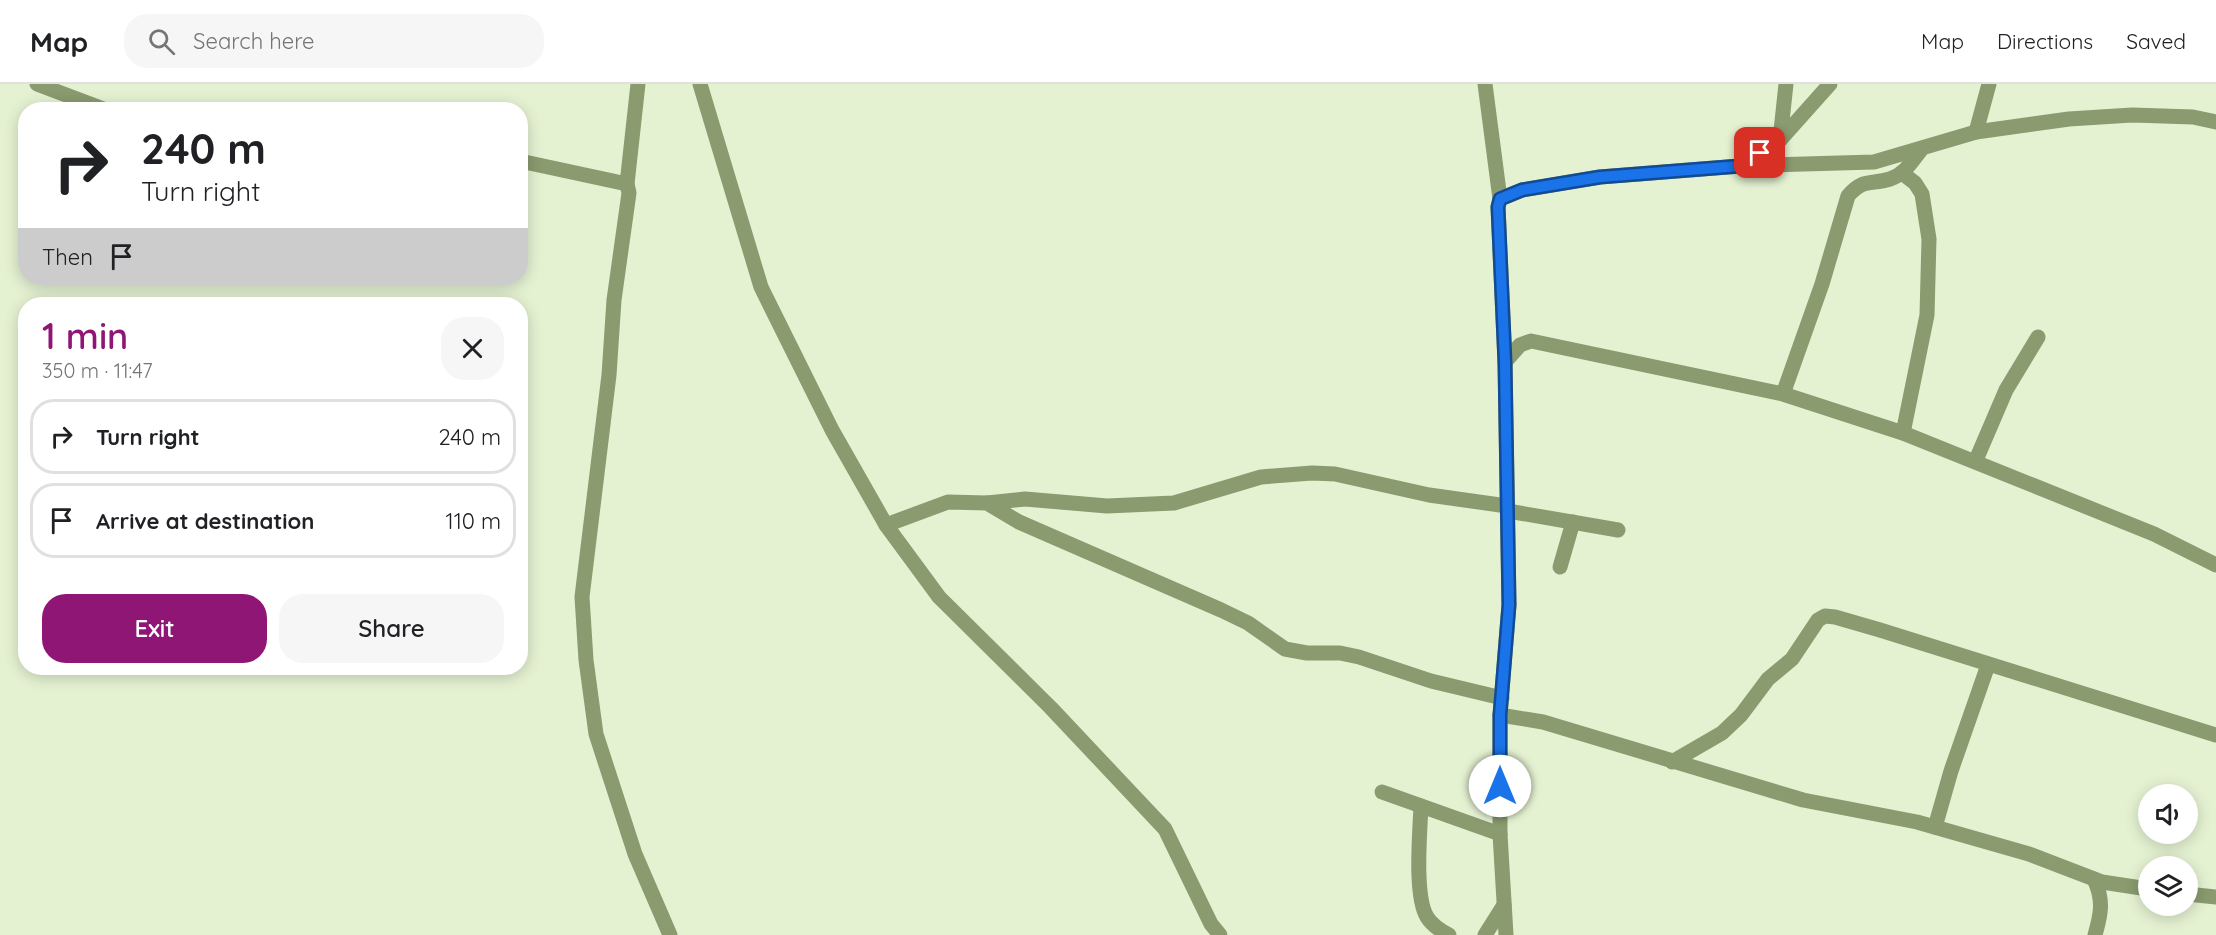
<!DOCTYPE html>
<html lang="en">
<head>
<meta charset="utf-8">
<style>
	body { margin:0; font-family:Quicksand,sans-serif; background:#f6f6f6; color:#202124; height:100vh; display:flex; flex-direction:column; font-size:22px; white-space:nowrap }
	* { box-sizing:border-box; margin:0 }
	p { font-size:20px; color:#757577 }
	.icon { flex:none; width:33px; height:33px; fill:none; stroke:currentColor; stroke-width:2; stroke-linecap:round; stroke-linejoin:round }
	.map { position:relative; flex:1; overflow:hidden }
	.panel { position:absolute; left:18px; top:213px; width:510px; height:378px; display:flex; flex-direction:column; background:#fff; border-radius:24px; box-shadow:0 3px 15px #0003 }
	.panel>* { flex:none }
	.top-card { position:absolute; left:18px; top:18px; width:510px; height:183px; border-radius:24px; box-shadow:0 3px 15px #0003; background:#fff; color:#202124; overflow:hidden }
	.tools { position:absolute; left:2138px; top:700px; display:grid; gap:12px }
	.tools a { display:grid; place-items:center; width:60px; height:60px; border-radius:50%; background:#fff; box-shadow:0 3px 15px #0003; font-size:30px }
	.pin { position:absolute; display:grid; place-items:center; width:51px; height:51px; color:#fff; margin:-26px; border-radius:12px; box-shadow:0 3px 9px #0006 }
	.me { position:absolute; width:66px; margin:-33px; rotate:0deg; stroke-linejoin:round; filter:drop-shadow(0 0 4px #0008) }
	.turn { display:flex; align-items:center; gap:21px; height:126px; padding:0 24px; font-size:27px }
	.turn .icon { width:78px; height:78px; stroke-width:2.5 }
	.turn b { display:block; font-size:42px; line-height:51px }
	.then { display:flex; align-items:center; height:57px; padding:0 24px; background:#0003; gap:12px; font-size:22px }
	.round { display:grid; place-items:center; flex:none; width:63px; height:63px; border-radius:24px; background:#f6f6f6 }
	.summary { display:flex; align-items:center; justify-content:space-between; height:102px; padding:0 24px }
	h1 { font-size:36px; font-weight:600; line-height:45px; color:#8f1675 }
	.action { display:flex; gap:12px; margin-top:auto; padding:12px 24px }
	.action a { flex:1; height:69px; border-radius:24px; background:#8f1675; color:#fff; font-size:24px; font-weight:600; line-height:69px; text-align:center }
	.action a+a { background:#f6f6f6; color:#202124 }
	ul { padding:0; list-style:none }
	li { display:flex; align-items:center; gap:18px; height:75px; margin:0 12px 9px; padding:0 12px; border:3px solid #e0e0e0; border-radius:24px }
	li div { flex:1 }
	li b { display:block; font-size:22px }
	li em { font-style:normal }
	header { display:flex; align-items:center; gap:36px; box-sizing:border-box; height:84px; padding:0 30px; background:#fff; border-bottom:2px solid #e0e0e0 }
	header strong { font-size:28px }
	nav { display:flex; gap:33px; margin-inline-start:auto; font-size:21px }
	.search { width:420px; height:54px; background:#f6f6f6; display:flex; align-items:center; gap:15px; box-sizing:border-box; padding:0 21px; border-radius:24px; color:#757577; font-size:22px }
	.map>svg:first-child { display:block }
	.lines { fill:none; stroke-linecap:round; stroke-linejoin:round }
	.minor { stroke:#8a9b6f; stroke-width:15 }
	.tertiary { stroke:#8a9b6f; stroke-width:15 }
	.route-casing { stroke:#114b97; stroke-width:15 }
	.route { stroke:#1a73e8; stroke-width:10 }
</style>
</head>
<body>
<header>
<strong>Map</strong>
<div class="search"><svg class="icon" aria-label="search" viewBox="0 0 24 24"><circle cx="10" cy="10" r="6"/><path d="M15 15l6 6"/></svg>Search here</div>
<nav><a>Map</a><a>Directions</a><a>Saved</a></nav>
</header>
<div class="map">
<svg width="2216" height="851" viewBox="0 0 2216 851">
	<rect width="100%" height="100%" fill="#e5f2d2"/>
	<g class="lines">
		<g class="minor">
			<polyline points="37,0 106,26"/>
			<polyline points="700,0 761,203 832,346 886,441 939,513 1051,624 1165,745 1211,840 1220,851"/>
			<polyline points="1485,0 1500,115"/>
			<polyline points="1976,48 1989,0"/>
			<polyline points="1780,56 1786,0"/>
			<polyline points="520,77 627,100"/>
			<polyline points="1740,82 1780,56 1830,0"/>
			<polyline points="1902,89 1915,99 1922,110 1929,155 1927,231 1903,349"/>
			<polyline points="1505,278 1520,261 1531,257 1783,310 1903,349 2154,450 2216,481"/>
			<path d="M1783,310L1822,200L1848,112C1863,94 1871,101 1890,95C1905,90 1912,77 1921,66"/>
			<polyline points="1976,376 2006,306 2038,253"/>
			<polyline points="987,419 1025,415 1107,422 1174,419 1261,393 1312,389 1335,390 1429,411 1507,422"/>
			<polyline points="1508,427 1618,446"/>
			<polyline points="886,441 948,418 987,419 1019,438 1221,526 1248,539 1285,565 1307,569 1340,569 1359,573 1431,597 1502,614"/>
			<polyline points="1560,483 1573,438"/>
			<polyline points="1500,631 1543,638 1803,716 1917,738 2029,770 2102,798 2148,805"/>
			<polyline points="1672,678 1722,649 1741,631 1768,595 1792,575 1818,536 1825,532 1835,533 1880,546 2216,651"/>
			<polyline points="1382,708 1500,750"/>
			<path d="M1421,722C1420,747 1414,812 1427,833C1432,841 1441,847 1449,851"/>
			<polyline points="1935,743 1951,687 1988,581"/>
			<path d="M2094,795C2104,816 2101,830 2095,851"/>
			<polyline points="2187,810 2216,813"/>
			<polyline points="1485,851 1504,821"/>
			<polyline points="1506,851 1500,750 1500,631 1509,521 1505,278 1498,123 1500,115 1522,106 1600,93 1740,82 1874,78 1976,48 2069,35 2132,31 2193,33 2216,38"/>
		</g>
		<polyline class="tertiary" points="638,0 627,100 629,109 614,216 609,291 582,513 586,576 596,650 635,770 670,851"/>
	</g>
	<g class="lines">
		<g class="route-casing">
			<polyline id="route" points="1500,702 1500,631 1509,521 1505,278 1498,123 1500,115 1522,106 1600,93 1740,82 1760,69"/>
		</g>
		<use href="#route" class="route"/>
	</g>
</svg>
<div class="tools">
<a><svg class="icon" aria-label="sound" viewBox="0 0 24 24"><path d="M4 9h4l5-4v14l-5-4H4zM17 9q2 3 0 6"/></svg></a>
<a><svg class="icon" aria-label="layers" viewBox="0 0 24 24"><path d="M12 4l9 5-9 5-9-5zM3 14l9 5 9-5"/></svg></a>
</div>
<div class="pin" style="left:1760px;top:69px;background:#d93025"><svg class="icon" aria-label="arrive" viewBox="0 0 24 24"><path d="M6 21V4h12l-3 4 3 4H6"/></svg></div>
<svg class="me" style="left:1500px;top:702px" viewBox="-20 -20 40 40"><circle r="19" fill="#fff"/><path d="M0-13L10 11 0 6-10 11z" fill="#1a73e8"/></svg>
<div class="top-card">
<div class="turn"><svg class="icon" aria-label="right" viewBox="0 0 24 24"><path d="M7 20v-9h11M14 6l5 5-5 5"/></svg><div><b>240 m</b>Turn right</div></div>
<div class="then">Then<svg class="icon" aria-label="arrive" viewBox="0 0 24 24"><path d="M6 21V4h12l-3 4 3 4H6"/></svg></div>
</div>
<section class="panel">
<div class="summary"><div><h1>1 min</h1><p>350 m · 11:47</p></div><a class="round"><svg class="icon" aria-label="close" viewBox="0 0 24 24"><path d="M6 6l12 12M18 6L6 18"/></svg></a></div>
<ul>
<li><svg class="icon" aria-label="right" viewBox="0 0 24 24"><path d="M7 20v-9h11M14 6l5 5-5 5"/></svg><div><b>Turn right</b></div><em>240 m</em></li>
<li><svg class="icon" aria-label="arrive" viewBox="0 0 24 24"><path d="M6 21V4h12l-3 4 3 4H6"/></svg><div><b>Arrive at destination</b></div><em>110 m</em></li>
</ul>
<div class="action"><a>Exit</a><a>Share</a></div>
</section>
</div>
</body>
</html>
